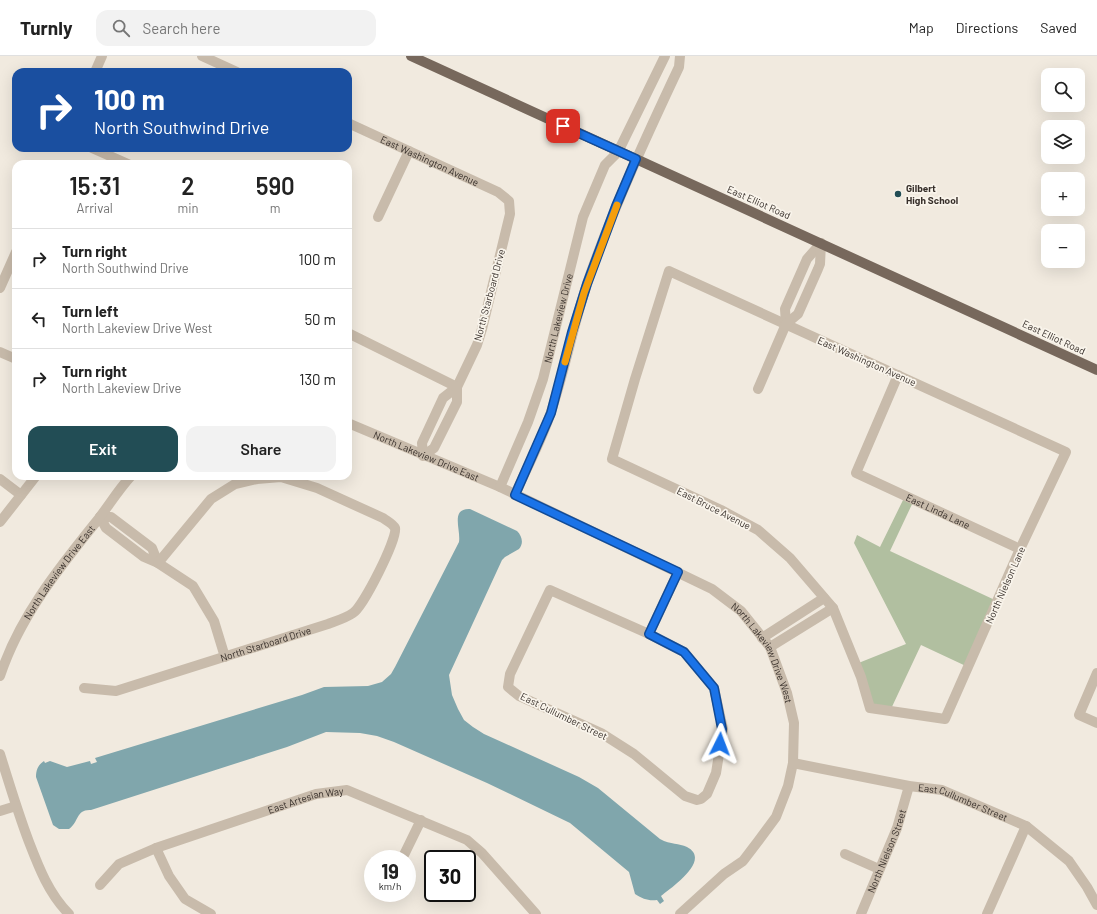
<!DOCTYPE html>
<html lang="en">
<head>
<meta charset="utf-8">
<style>
	body { margin:0; font-family:Barlow,sans-serif; background:#f2f2f2; color:#222; height:100vh; display:flex; flex-direction:column; font-size:15px; white-space:nowrap }
	* { box-sizing:border-box; margin:0 }
	p { font-size:13px; color:#767676 }
	.icon { flex:none; width:22px; height:22px; fill:none; stroke:currentColor; stroke-width:2; stroke-linecap:round; stroke-linejoin:round }
	.map { position:relative; flex:1; overflow:hidden }
	.details { position:absolute; left:12px; top:104px; width:340px; height:320px; display:flex; flex-direction:column; background:#fff; border-radius:12px; box-shadow:0 4px 16px #0002 }
	.details>* { flex:none }
	.top-card { position:absolute; left:12px; top:12px; width:340px; height:84px; border-radius:12px; box-shadow:0 4px 16px #0002; background:#1a4fa0; color:#fff; overflow:hidden }
	.buttons { position:absolute; left:1041px; top:12px; display:grid; gap:8px }
	.buttons a { display:grid; place-items:center; width:44px; height:44px; border-radius:8px; background:#fff; box-shadow:0 4px 16px #0002; font-size:20px }
	.speed { position:absolute; left:364px; top:794px; display:flex; gap:8px; font-size:20px; font-weight:700; text-align:center }
	.speed>* { display:grid; place-content:center; width:52px; height:52px; border-radius:50%; background:#fff; box-shadow:0 4px 16px #0002; line-height:1 }
	.speed small { font-size:10px; font-weight:400 }
	.speed .limit { border:2px solid #111; border-radius:6px; background:#fff; color:#111 }
	.pin { position:absolute; display:grid; place-items:center; width:34px; height:34px; color:#fff; margin:-17px; border-radius:8px; box-shadow:0 2px 6px #0006 }
	.me { position:absolute; width:44px; margin:-22px; rotate:3deg; stroke-linejoin:round; filter:drop-shadow(0 0 3px #0008) }
	.turn { display:flex; align-items:center; gap:14px; height:84px; padding:0 16px; font-size:18px }
	.turn .icon { width:52px; height:52px; stroke-width:2.5 }
	.turn b { display:block; font-size:28px; line-height:34px }
	.eta { display:flex; justify-content:space-evenly; align-items:center; height:68px; text-align:center }
	.eta b { font-size:24px; font-weight:600; line-height:28px }
	.primary-button { display:flex; gap:8px; margin-top:auto; padding:8px 16px }
	.primary-button a { flex:1; height:46px; border-radius:12px; background:#224d55; color:#fff; font-size:16px; font-weight:600; line-height:46px; text-align:center }
	.primary-button a+a { background:#f2f2f2; color:#222 }
	ul { padding:0; list-style:none }
	li { display:flex; align-items:center; gap:12px; height:60px; padding:0 16px; border-top:1px solid #e0e0e0 }
	li div { flex:1 }
	li b { display:block; font-size:15px }
	li em { font-style:normal }
	header { display:flex; align-items:center; gap:24px; box-sizing:border-box; height:56px; padding:0 20px; background:#fff; border-bottom:1px solid #e0e0e0 }
	header strong { font-size:19px }
	nav { display:flex; gap:22px; margin-inline-start:auto; font-size:14px }
	.search { width:280px; height:36px; background:#f2f2f2; display:flex; align-items:center; gap:10px; box-sizing:border-box; padding:0 14px; border-radius:12px; color:#767676; font-size:15px }
	.map>svg:first-child { display:block }
	.green { fill:#b1bfa0 }
	.water { fill:#80a6ac }
	.lines { fill:none; stroke-linecap:round; stroke-linejoin:round }
	.minor { stroke:#c8bbab; stroke-width:10 }
	.major { stroke:#77685c; stroke-width:10 }
	.route-casing { stroke:#114b97; stroke-width:10 }
	.route { stroke:#1a73e8; stroke-width:7 }
	.slow { stroke:#f59e0b; stroke-width:7 }
	.poi-dot { fill:#224d55; stroke:#f9f4eb; stroke-width:1.5 }
	.labels { text-anchor:middle; dominant-baseline:central; stroke-width:3.5; stroke-linejoin:round; paint-order:stroke }
	.street-label { font-size:10px; fill:#372f2a; stroke:#f9f4eb }
	.poi-label { font-size:10px; font-weight:bold; fill:#372f2a; stroke:#f9f4eb; text-anchor:start }
</style>
</head>
<body>
<header>
<strong>Turnly</strong>
<div class="search"><svg class="icon" aria-label="search" viewBox="0 0 24 24"><circle cx="10" cy="10" r="6"/><path d="M15 15l6 6"/></svg>Search here</div>
<nav><a>Map</a><a>Directions</a><a>Saved</a></nav>
</header>
<div class="map">
<svg width="1097" height="858" viewBox="0 0 1097 858">
	<rect width="100%" height="100%" fill="#f1eadf"/>
	<polygon class="green" points="905,440 914,444 890,495 997,545 968,611 921,589 890,655 870,652 856,608 906,588 854,487 857,479 880,491"/>
	<path class="water" d="M470,453L517,475C522,480 524,487 519,493L505,501L502,504L449,619L452,639L458,653L464,664L473,671L484,678L579,721L598,732L660,783C671,789 679,787 687,791C712,804 671,832 661,840L664,845L660,848L657,844C648,845 643,843 635,838L629,816L570,767L487,727L394,686L377,680L360,677L326,676L287,691L91,754C76,753 79,766 69,773H59L53,769L36,721C36,714 38,709 44,705L45,707L50,705L67,711L90,705L91,708L97,706L95,702L302,639L324,631L368,630L382,626L391,618L395,611L459,486C461,474 450,452 470,453Z"/>
	<g class="lines">
		<g class="minor">
			<polyline points="202,0 237,16"/>
			<polyline points="95,16 102,0"/>
			<path id="s1" d="M348,67L498,136L509,145L510,158L482,273L477,289L457,331V346L434,392L423,400L422,387L443,342L457,331"/>
			<polyline points="92,92 128,108"/>
			<polyline points="378,161 409,95"/>
			<polygon points="669,215 1066,396 1020,493 945,663 870,652 861,621 833,552 790,502 758,474 721,454 612,403 635,323"/>
			<polyline points="0,232 16,196"/>
			<polyline points="786,268 785,253 807,203 821,187"/>
			<polyline points="348,277 457,331"/>
			<polyline points="0,296 16,303"/>
			<path id="s2" d="M898,319L856,417L1020,493"/>
			<polyline points="758,333 786,268 798,258 818,213 820,208 821,187"/>
			<path id="s3" d="M348,367L500,431L712,533L741,555L770,591L787,637L794,667L793,707L788,730L776,761L759,784L743,805L724,818L680,858"/>
			<polyline points="0,423 21,439"/>
			<path id="s4" d="M500,431L528,366L543,323L583,161L605,109L618,96L665,0"/>
			<path d="M515,439C527,411 542,384 551,356C566,311 574,264 590,219C615,148 647,79 679,11L680,0"/>
			<polyline points="100,461 106,472 144,501 158,507 193,530 214,565 225,601"/>
			<polyline points="100,461 111,461 152,492 158,507"/>
			<polyline points="0,466 36,420"/>
			<polygon points="550,534 649,578 684,596 714,632 723,673 716,717 707,738 701,743 697,744 685,740 634,698 601,677 519,640 508,631 510,618"/>
			<polyline points="649,578 678,516"/>
			<polyline points="762,582 824,542"/>
			<polyline points="770,591 833,552"/>
			<polyline points="1097,617 1079,659 1097,667"/>
			<path id="s5" d="M0,620C19,562 58,513 96,466C108,451 118,434 131,420"/>
			<path id="s6" d="M84,632L116,635L328,568C336,565 346,562 353,557C363,551 398,482 395,472C393,468 387,465 383,462L317,432L281,421L257,423L235,428L211,443L158,507"/>
			<path d="M0,698C9,727 18,757 29,786C39,812 49,838 69,858"/>
			<path id="s7" d="M793,707L909,730L942,734L1026,770L1069,805L1087,831L1097,849"/>
			<polyline points="0,755 16,750"/>
			<polyline points="156,792 169,820 185,843 211,858"/>
			<polyline points="845,798 879,813"/>
			<polyline points="402,803 421,764"/>
			<path id="s8" d="M100,829L119,808L156,792L316,738L347,734L467,784L482,797L536,858"/>
			<path id="s9" d="M861,858L897,772L909,730"/>
			<polyline points="987,858 1026,770"/>
		</g>
		<polyline class="major" points="411,0 1097,314"/>
	</g>
	<g class="lines">
		<g class="route-casing">
			<polyline id="route" points="563,70 636,103 616,150 587,228 572,276 551,357 515,439 678,516 649,578 684,596 714,632 722,673 720,688"/>
		</g>
		<use href="#route" class="route"/>
		<polyline class="slow" points="565,306 584,237 617,149"/>
	</g>
	<circle class="poi-dot" cx="898" cy="138" r="4"/>
	<g class="labels">
		<g class="street-label">
			<text stroke="none"><textPath href="#s1" startOffset="90">East Washington Avenue</textPath></text>
			<text transform="translate(759 146) rotate(24)">East Elliot Road</text>
			<text transform="translate(489 239) rotate(-75)">North Starboard Drive</text>
			<text stroke="none"><textPath href="#s4" startOffset="179">North Lakeview Drive</textPath></text>
			<text transform="translate(1054 281) rotate(25)">East Elliot Road</text>
			<text transform="translate(867 305) rotate(24)">East Washington Avenue</text>
			<text stroke="none"><textPath href="#s3" startOffset="85">North Lakeview Drive East</textPath></text>
			<text transform="translate(714 452) rotate(27)">East Bruce Avenue</text>
			<text stroke="none"><textPath href="#s2" startOffset="197">East Linda Lane</textPath></text>
			<text stroke="none"><textPath href="#s5" startOffset="120">North Lakeview Drive East</textPath></text>
			<text transform="translate(1005 529) rotate(-66)">North Nielson Lane</text>
			<text stroke="none"><textPath href="#s6" startOffset="189">North Starboard Drive</textPath></text>
			<text stroke="none"><textPath href="#s3" startOffset="484">North Lakeview Drive West</textPath></text>
			<text transform="translate(564 660) rotate(26)">East Cullumber Street</text>
			<text stroke="none"><textPath href="#s8" startOffset="226">East Artesian Way</textPath></text>
			<text stroke="none"><textPath href="#s7" startOffset="175">East Cullumber Street</textPath></text>
			<text stroke="none"><textPath href="#s9" startOffset="68">North Nielson Street</textPath></text>
		</g>
		<g class="poi-label">
			<text x="906" y="132">Gilbert<tspan x="906" dy="12">High School</tspan></text>
		</g>
	</g>
</svg>
<div class="buttons">
<a><svg class="icon" aria-label="search" viewBox="0 0 24 24"><circle cx="10" cy="10" r="6"/><path d="M15 15l6 6"/></svg></a>
<a><svg class="icon" aria-label="layers" viewBox="0 0 24 24"><path d="M12 4l9 5-9 5-9-5zM3 14l9 5 9-5"/></svg></a>
<a>+</a>
<a>−</a>
</div>
<div class="speed"><div>19<small>km/h</small></div><div class="limit">30</div></div>
<div class="pin" style="left:563px;top:70px;background:#d93025"><svg class="icon" aria-label="arrive" viewBox="0 0 24 24"><path d="M6 21V4h12l-3 4 3 4H6"/></svg></div>
<svg class="me" style="left:720px;top:688px" viewBox="-20 -20 40 40"><path d="M0-17L14 15 0 8-14 15z" fill="#1a73e8" stroke="#fff" stroke-width="4"/></svg>
<div class="top-card">
<div class="turn"><svg class="icon" aria-label="right" viewBox="0 0 24 24"><path d="M7 20v-9h11M14 6l5 5-5 5"/></svg><div><b>100 m</b>North Southwind Drive</div></div>
</div>
<section class="details">
<div class="eta">
<div><b>15:31</b><p>Arrival</p></div>
<div><b>2</b><p>min</p></div>
<div><b>590</b><p>m</p></div>
</div>
<ul>
<li><svg class="icon" aria-label="right" viewBox="0 0 24 24"><path d="M7 20v-9h11M14 6l5 5-5 5"/></svg><div><b>Turn right</b><p>North Southwind Drive</p></div><em>100 m</em></li>
<li><svg class="icon" aria-label="left" viewBox="0 0 24 24"><path d="M17 20v-9H6M10 6l-5 5 5 5"/></svg><div><b>Turn left</b><p>North Lakeview Drive West</p></div><em>50 m</em></li>
<li><svg class="icon" aria-label="right" viewBox="0 0 24 24"><path d="M7 20v-9h11M14 6l5 5-5 5"/></svg><div><b>Turn right</b><p>North Lakeview Drive</p></div><em>130 m</em></li>
</ul>
<div class="primary-button"><a>Exit</a><a>Share</a></div>
</section>
</div>
</body>
</html>
